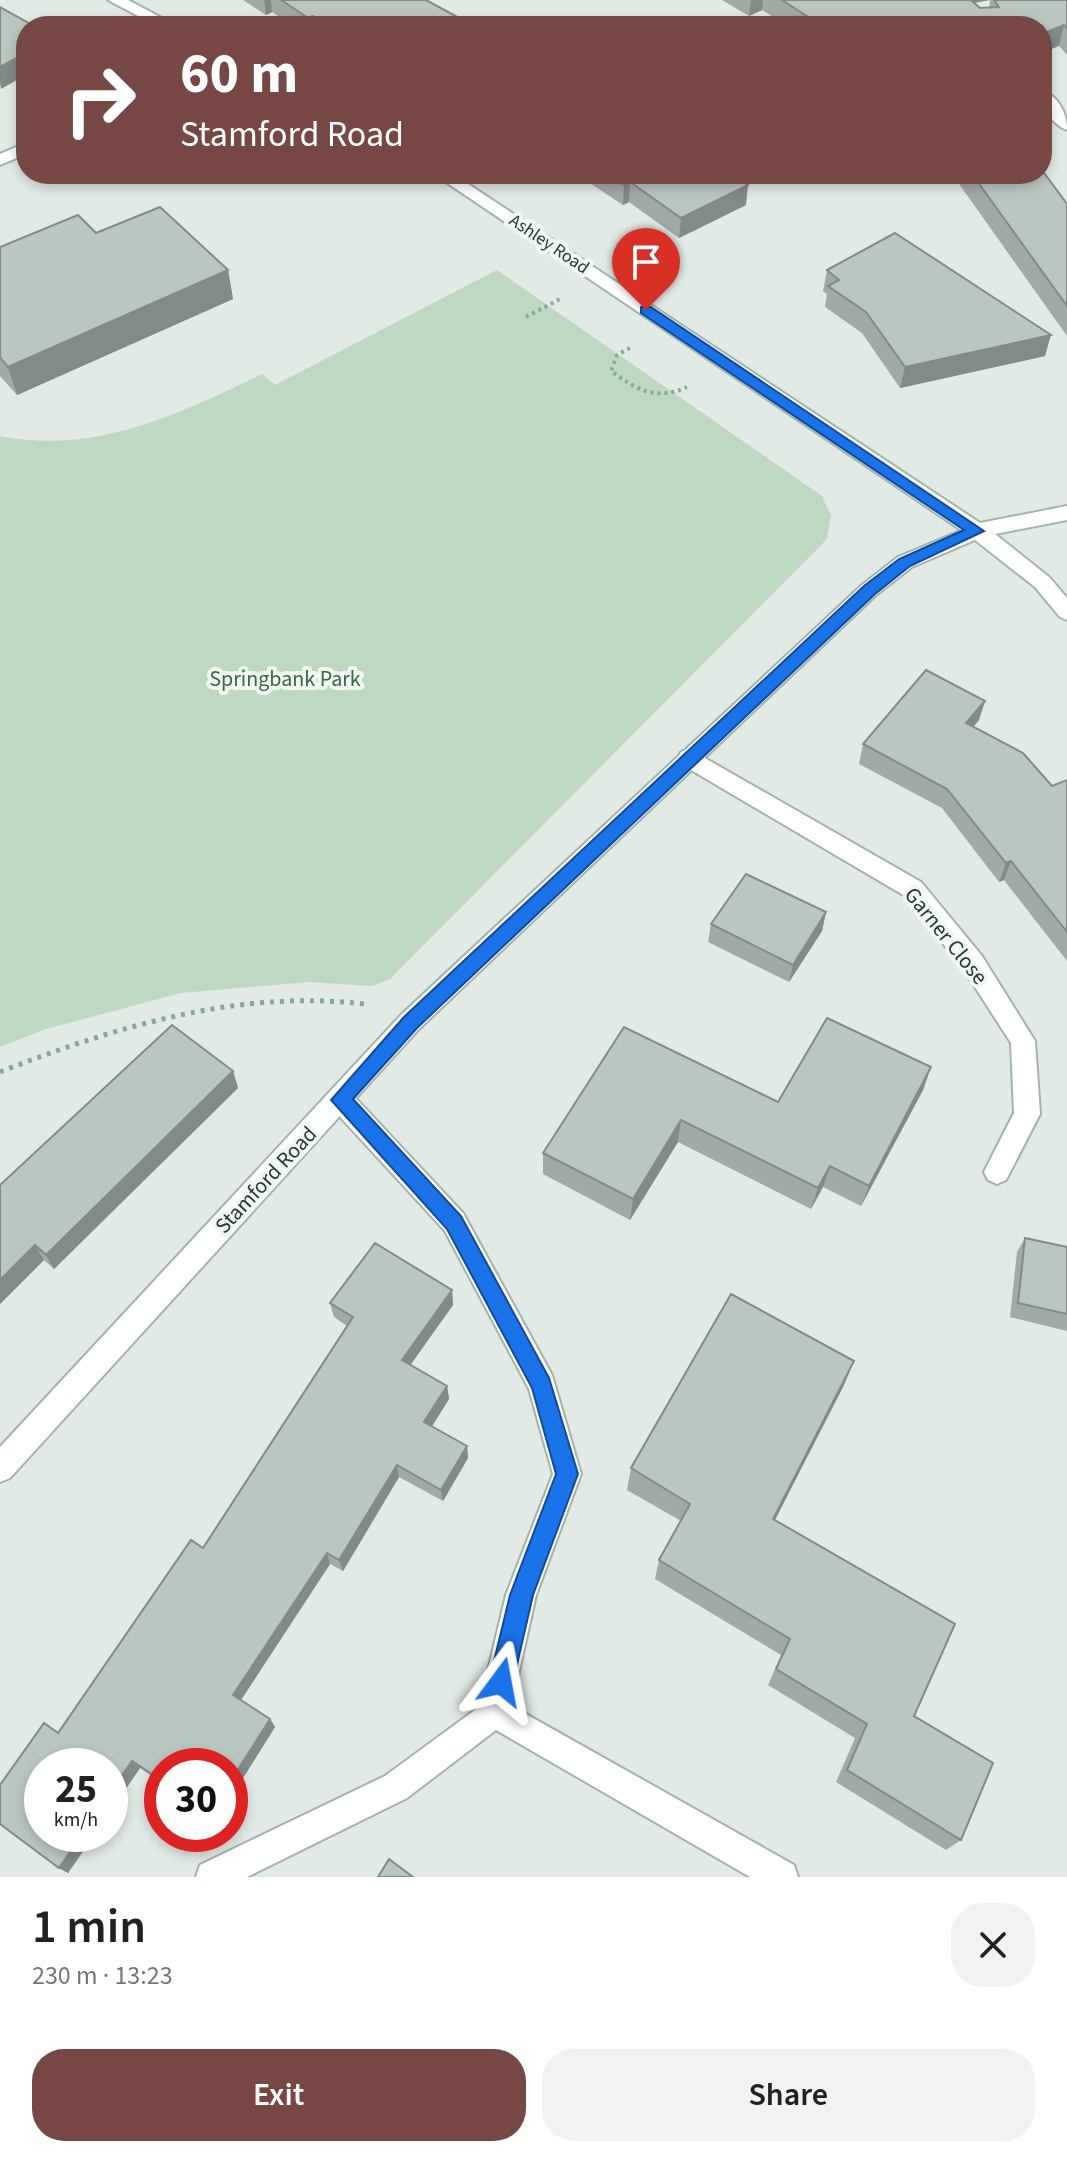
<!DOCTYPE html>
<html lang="en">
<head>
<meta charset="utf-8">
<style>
	body { margin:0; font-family:"Source Sans 3",sans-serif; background:#f2f2f2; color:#202124; height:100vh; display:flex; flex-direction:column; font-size:30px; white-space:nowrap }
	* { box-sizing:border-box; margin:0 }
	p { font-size:26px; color:#757577 }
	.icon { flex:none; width:44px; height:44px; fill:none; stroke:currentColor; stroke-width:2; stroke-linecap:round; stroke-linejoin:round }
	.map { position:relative; height:1877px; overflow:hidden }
	.side { display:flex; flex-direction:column; background:#fff; flex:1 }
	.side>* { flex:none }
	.top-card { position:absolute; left:16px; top:16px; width:1036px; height:168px; border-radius:32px; box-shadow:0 4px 12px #0003; background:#774843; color:#fff; overflow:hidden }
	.speed { position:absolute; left:24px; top:1748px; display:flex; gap:16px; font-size:40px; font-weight:700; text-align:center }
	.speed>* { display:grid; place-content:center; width:104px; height:104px; border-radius:50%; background:#fff; box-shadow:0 4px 12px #0003; line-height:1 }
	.speed small { font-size:20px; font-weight:400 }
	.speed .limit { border:12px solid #d22; background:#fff; color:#111 }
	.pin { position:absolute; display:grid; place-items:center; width:68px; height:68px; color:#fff; margin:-82px -34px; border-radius:50% 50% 50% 0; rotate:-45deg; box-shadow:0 0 8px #0007 }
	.pin .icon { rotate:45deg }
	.me { position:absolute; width:88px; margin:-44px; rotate:13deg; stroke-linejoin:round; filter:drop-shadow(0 0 6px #0008) }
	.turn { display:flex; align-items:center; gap:28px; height:168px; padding:0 32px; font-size:36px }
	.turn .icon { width:104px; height:104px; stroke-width:2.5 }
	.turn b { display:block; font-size:56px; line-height:68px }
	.round { display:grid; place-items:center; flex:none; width:84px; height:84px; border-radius:32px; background:#f2f2f2 }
	.headline { display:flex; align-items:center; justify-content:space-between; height:136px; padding:0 32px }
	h1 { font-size:48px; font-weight:600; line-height:60px }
	.cta { display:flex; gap:16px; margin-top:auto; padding:16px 32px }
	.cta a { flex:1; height:92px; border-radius:32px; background:#774843; color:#fff; font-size:32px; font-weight:600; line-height:92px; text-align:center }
	.cta a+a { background:#f2f2f2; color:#202124 }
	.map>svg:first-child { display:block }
	.green { fill:#bdd9c1 }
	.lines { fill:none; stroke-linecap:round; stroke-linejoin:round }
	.service-casing { stroke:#a5b1ab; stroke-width:4 }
	.minor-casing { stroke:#a5b1ab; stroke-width:4 }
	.tertiary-casing { stroke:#a5b1ab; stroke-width:4 }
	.secondary-casing { stroke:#a2b5ac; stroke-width:4 }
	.path-far1 { stroke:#86aa9a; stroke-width:4; stroke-dasharray:3 4; stroke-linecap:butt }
	.path { stroke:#86aa9a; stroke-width:5; stroke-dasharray:4 6; stroke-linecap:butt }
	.service { fill:#fff; fill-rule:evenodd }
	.minor { fill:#fff; fill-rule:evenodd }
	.tertiary { fill:#fff; fill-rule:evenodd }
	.secondary { fill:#fff; fill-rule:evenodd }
	.wall { fill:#a0aba6; fill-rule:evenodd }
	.shaded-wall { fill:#828b87 }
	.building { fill:#bac7c1; stroke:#828b87; stroke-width:2 }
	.route { fill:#1a73e8; stroke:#114b97; stroke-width:2 }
	.labels { text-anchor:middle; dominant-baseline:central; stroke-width:8; stroke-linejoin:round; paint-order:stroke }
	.far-street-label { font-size:18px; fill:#243931; stroke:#f2f7f4 }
	.park-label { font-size:22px; fill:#336b42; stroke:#f2f7f4 }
	.street-label { font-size:22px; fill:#243931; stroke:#f2f7f4 }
</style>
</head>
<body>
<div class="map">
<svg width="1067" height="1877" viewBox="0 0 1067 1877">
	<rect width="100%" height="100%" fill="#e2eae5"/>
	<path class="green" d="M497,270L822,496L831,516L827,539L390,979L372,986L308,982L181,993L46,1029L0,1047V436C95,455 179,414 262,374L275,385Z"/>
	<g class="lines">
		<g class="service-casing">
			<g id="service">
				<polygon points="26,143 26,154 0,165 0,154"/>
				<polygon points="494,1696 794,1865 798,1877 750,1877 496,1730 407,1798 247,1877 196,1877 200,1865 385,1776"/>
			</g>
		</g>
		<g class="minor-casing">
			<g id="minor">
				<path d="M1042,90C1058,96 1067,113 1067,130C1051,124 1042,107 1042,90Z"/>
				<polygon points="689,749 921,882 982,956 1035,1041 1040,1114 1006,1180 997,1184 988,1180 984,1172 1014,1113 1011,1043 964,970 905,896 681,764 678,758 681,752"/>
				<polygon points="341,1089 350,1092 463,1213 552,1375 581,1474 536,1595 510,1712 505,1723 494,1728 483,1723 478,1712 506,1595 553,1474 529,1389 445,1231 332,1108 328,1100 332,1092"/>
			</g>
		</g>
		<g class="tertiary-casing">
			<polygon id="tertiary" points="977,524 984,526 987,531 984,536 912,567 876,595 419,1029 10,1478 0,1482 0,1447 401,1015 862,585 898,557"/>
		</g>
		<g class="secondary-casing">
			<g id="secondary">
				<polygon points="108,0 128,0 177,26 157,26"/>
				<polygon points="434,174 453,174 980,523 1067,506 1067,520 995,534 1049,577 1067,598 1067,620 1060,617 1035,587 970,536"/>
			</g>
		</g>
		<g class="path-far1">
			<polyline points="526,317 560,299"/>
			<path d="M630,348L617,355L611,371C637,390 656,401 687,387"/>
		</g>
		<path class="path" d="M0,1072C115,1027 239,989 364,1004"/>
		<use href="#service" class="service"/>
		<use href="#minor" class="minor"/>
		<use href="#tertiary" class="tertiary"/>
		<use href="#secondary" class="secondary"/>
	</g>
	<g class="wall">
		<polygon points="243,0 426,0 474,26 293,26 272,12 266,15"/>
		<path d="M722,0H1067V55L1042,26H788L762,10L749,16ZM990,0L989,8H980L974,3Z"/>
		<polygon points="576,174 731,174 746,205 679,238 629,202 623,205"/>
		<polygon points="952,174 1042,174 1067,204 1067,336"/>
		<polygon points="96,233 228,270 233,299 17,395 0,376 0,247"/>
		<polygon points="827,270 1045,356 900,388 862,333 825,307 827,294 823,291"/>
		<polygon points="979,720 973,727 1052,786 1067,780 1067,961 1004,880 999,882 942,808 859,764 863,744"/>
		<polygon points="826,912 822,931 789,982 708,942 711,924"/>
		<polygon points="624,1027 778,1102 923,1090 861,1206 823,1187 811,1209 678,1142 630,1220 543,1174 543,1153"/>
		<polygon points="233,1071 238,1088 54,1269 44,1260 0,1304 0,1185"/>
		<polygon points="1025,1238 1067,1247 1067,1331 1010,1317 1017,1252"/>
		<polygon points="375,1243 452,1290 453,1305 410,1365 447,1386 449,1399 432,1427 467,1446 468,1458 443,1501 399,1477 343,1571 330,1564 241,1700 270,1719 275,1727 238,1786 230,1780 230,1766 209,1766 199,1759 195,1766 162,1766 162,1783 140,1768 110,1812 110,1766 42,1766 42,1834 95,1834 68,1873 59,1868 0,1824 0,1785 44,1723 58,1733 191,1540 203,1548 347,1326 334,1317 330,1303"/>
		<polygon points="844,1385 775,1520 914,1716 961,1840 946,1850 836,1782 855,1738 768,1685 781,1655 655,1579 659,1560 681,1521 627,1490 631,1468"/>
	</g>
	<g class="shaded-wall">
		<polygon points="264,0 271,0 272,12 266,15"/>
		<polygon points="751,0 763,0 762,10 749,16"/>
		<polygon points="973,0 990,0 972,3"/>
		<polygon points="313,16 314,26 309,26 308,18"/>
		<polygon points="1064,25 1059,46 1042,53 1042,34"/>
		<polygon points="26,53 26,75 1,89 0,83 0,67"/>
		<polygon points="630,182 629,202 623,205 624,185"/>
		<polygon points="748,185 746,205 679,238 681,218"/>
		<polygon points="228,270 233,299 17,395 8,367"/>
		<polygon points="1051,335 1045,356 900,388 905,367"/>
		<polygon points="985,701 979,720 960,743 966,723"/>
		<polygon points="1011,861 1004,880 999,882 1006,863"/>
		<polygon points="826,912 822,931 789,982 793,965"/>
		<polygon points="931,1067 923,1090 861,1206 869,1186"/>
		<polygon points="233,1071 238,1088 54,1269 46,1255"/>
		<polygon points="681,1120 678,1142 630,1220 633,1199"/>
		<polygon points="830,1166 823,1187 811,1209 818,1188"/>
		<polygon points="35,1245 44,1260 0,1304 0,1280"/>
		<polygon points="452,1290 453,1305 404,1374 402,1360"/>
		<polygon points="854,1361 844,1385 765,1539 773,1519"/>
		<polygon points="447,1386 449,1399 426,1435 424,1422"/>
		<polygon points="467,1446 468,1458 443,1501 441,1490"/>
		<polygon points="397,1465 399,1477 343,1571 339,1560"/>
		<polygon points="327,1553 330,1564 239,1703 233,1695"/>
		<polygon points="270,1719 275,1727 238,1786 232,1779"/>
		<polygon points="192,1752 199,1759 195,1766 183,1766"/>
		<polygon points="132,1761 140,1768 110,1812 110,1793"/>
		<polygon points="82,1834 95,1834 68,1873 59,1868"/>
	</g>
	<g class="building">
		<polygon points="281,0 426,0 474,26 331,26 313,16 308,18"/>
		<polygon points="782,0 971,0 980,8 999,7 994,0 1067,0 1067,28 1064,25 1042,34 1042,26 822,26"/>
		<polygon points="0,7 34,26 26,26 26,53 0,67"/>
		<polygon points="1042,170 1067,204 1067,306 972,174 1042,174"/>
		<polygon points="607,174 731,174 748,185 681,218 630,182 624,185"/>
		<polygon points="160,207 228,270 8,367 0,357 0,247 78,215 96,233"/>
		<polygon points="895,233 1051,335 905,367 866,312 828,286 839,280 827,270"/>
		<polygon points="926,670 985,701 966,723 1023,753 1052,786 1067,780 1067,932 1011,861 1006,863 947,789 863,744"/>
		<polygon points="746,874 826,912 793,965 711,924"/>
		<polygon points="827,1018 931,1067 869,1186 830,1166 818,1188 681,1120 633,1199 543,1153 624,1027 778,1102"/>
		<polygon points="172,1025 233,1071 46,1255 35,1245 0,1280 0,1185"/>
		<polygon points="1025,1238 1067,1247 1067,1314 1018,1303"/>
		<polygon points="375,1243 452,1290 402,1360 447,1386 424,1422 467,1446 441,1490 397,1465 339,1560 327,1553 233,1695 270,1719 232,1779 230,1778 230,1766 213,1766 192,1752 183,1766 162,1766 162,1781 132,1761 110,1793 110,1766 42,1766 42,1834 82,1834 59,1868 0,1824 0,1785 44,1723 58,1733 191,1540 203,1548 353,1317 330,1303"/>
		<polygon points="731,1294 854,1361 773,1519 955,1624 914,1716 993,1763 961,1840 847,1770 867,1724 776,1669 790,1639 659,1560 690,1504 631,1468"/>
		<polygon points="389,1859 413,1877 378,1877"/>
	</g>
	<polygon class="route" points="641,307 651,307 984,531 910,566 875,594 417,1028 353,1099 461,1216 549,1378 578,1474 533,1595 513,1682 509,1691 501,1694 493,1691 489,1682 510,1595 556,1474 532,1388 447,1229 331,1100 404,1017 864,586 899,559 964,530 641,313"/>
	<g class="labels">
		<g class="far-street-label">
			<text transform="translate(549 244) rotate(34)">Ashley Road</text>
		</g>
		<g class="park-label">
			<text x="285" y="679">Springbank Park</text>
		</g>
		<g class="street-label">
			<text transform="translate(946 936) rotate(51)">Garner Close</text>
			<text transform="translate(266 1180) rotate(-47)">Stamford Road</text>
		</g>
	</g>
</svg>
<div class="speed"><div>25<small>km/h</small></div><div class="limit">30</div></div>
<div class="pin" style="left:646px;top:310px;background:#d93025"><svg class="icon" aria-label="arrive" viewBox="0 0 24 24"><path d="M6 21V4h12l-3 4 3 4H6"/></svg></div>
<svg class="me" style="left:501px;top:1682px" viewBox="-20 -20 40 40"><path d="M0-17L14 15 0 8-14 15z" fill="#1a73e8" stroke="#fff" stroke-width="4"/></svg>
<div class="top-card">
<div class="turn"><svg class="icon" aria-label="right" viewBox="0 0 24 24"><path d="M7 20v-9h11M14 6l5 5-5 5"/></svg><div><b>60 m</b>Stamford Road</div></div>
</div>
</div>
<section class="side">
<div class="headline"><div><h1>1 min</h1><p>230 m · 13:23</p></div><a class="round"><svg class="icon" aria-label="close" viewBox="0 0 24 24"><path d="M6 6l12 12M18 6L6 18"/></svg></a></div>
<div class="cta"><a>Exit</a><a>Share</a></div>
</section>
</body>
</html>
